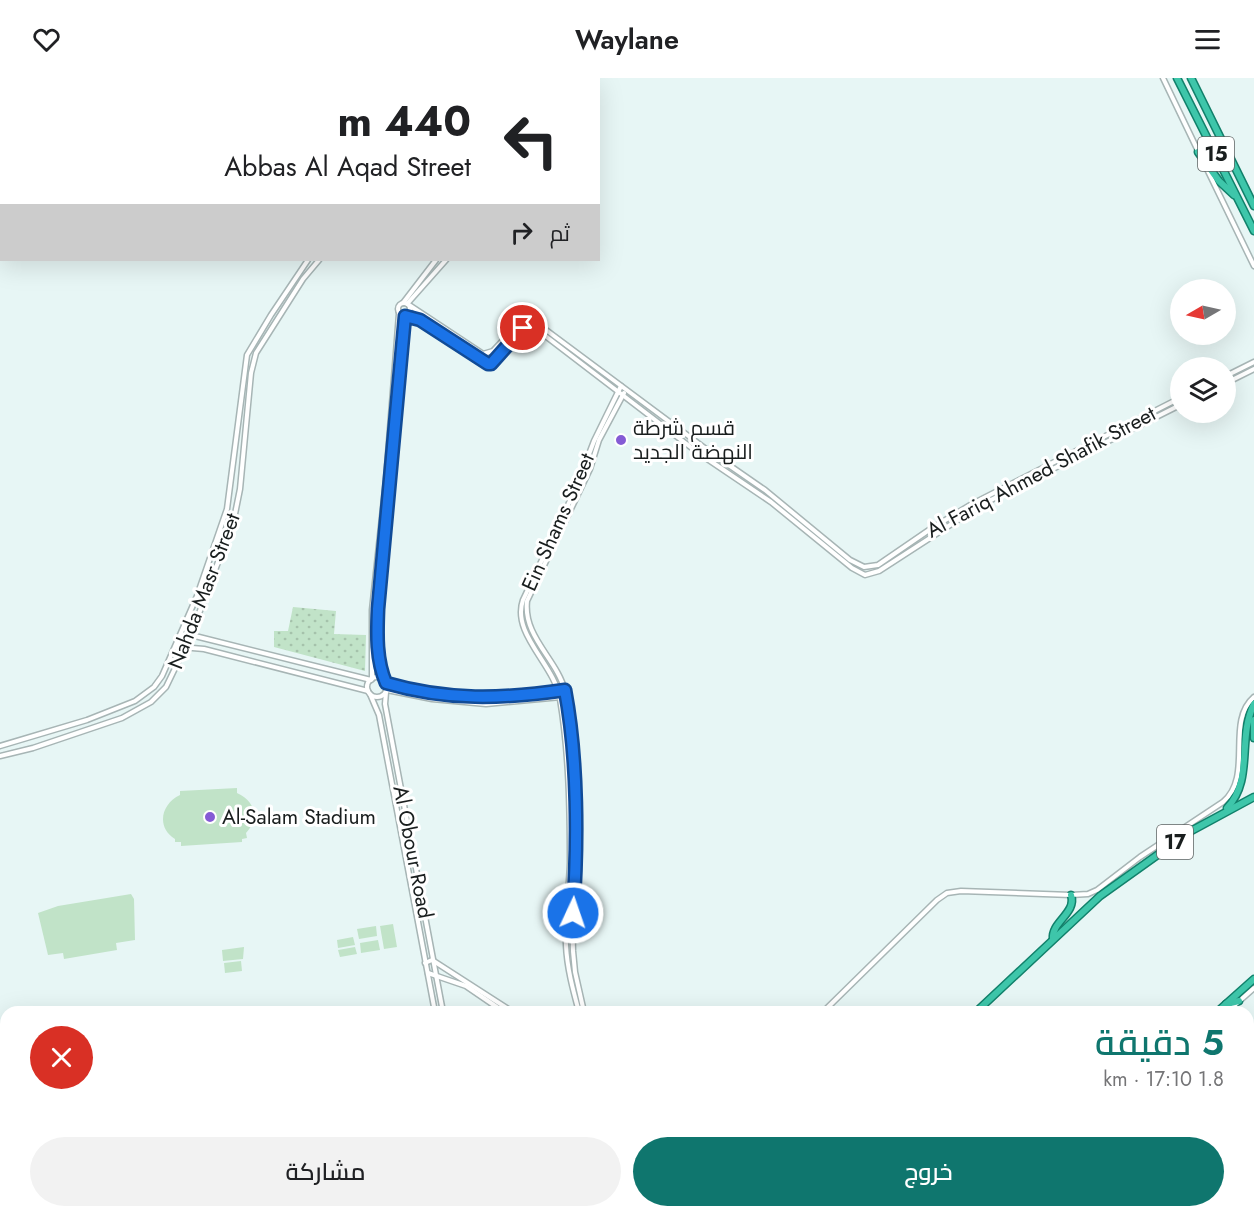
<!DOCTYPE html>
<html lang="ar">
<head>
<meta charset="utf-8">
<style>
	body { margin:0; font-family:Jost,Cairo,sans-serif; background:#f2f2f2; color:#202124; direction:rtl; height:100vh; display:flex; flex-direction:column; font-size:22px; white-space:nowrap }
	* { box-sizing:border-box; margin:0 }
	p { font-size:20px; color:#757577 }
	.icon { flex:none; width:33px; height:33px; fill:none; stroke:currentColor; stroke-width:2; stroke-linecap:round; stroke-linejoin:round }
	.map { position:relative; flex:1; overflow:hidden; direction:ltr }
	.drawer { position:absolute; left:0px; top:928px; width:1254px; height:212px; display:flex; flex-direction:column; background:#fff; border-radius:18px 18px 0 0; box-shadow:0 6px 24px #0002; direction:rtl }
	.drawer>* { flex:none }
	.banner { position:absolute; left:0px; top:0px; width:600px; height:183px; box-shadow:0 6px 24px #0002; direction:rtl; background:#fff; color:#202124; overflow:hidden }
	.needle { width:39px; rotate:261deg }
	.tools { position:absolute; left:1170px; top:201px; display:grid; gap:12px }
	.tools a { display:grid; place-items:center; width:66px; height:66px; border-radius:50%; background:#fff; box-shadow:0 6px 24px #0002; font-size:30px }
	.pin { position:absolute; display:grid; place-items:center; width:51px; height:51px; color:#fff; margin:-26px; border:3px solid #fff; border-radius:50%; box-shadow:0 2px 6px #0007 }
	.me { position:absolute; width:66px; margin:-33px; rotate:3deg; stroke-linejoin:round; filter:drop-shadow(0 0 4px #0008) }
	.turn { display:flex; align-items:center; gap:21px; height:126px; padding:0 30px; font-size:27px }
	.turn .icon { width:78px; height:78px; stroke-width:2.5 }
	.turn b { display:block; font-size:42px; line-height:51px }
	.then { display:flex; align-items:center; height:57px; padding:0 30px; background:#0003; gap:12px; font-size:22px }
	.round { display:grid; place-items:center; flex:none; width:63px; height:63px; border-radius:32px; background:#f2f2f2 }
	.summary { display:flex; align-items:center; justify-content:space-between; height:102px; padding:0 30px }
	h1 { font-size:36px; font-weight:600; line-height:45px; color:#0f766e }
	.button { display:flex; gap:12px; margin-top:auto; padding:12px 30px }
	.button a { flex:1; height:69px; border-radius:36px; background:#0f766e; color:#fff; font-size:24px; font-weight:600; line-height:69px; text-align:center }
	.button a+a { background:#f2f2f2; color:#202124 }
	header { display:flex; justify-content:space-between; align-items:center; height:78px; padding:0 30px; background:#fff; font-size:27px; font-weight:600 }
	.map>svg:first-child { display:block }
	.grass { fill:#c1e3c8 }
	.park { fill:url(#park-dots) }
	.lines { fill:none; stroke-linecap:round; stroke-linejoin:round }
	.tertiary-casing { stroke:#a7b5b5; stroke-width:7 }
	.trunk-casing { stroke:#11816b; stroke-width:9 }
	.tertiary { stroke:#fff; stroke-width:4 }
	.trunk { stroke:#3ec6aa; stroke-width:6 }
	.route-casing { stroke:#114b97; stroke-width:15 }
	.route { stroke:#1a73e8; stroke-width:10 }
	.poi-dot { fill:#855bd5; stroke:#fff; stroke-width:2 }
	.labels { text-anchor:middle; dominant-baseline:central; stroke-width:6; stroke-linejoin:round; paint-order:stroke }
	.shield { fill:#fff; stroke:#5e6262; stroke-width:1.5 }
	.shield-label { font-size:20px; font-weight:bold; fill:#191e1e }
	.poi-label { font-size:21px; fill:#191e1e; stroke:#fff; text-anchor:start }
	.street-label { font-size:21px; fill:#191e1e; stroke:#fff }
</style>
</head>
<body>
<header><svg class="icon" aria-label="menu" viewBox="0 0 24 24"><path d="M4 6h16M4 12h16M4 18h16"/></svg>Waylane<svg class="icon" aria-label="heart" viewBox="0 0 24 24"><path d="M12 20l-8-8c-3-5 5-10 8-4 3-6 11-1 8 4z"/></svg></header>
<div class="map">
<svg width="1254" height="1139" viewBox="0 0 1254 1139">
	<defs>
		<pattern id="park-dots" width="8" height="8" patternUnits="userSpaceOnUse" patternTransform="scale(1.5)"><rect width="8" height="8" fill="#c1e3c8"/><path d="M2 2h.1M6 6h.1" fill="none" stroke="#a5c2ab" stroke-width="1.8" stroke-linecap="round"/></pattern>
	</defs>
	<rect width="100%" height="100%" fill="#e7f6f5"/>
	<g class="grass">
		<path d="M237,710V715C255,723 260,740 246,755L247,760L242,761V764L181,768V764H175V761C156,749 161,726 180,717V713Z"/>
		<polygon points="131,816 134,821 135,862 116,865 117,872 64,881 63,875 48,877 38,835 58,828"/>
		<polygon points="393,846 397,869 384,871 380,848"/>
		<polygon points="376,848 377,858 359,861 357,851"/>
		<polygon points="353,859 355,867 338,870 337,862"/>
		<polygon points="378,862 380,872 361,875 360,865"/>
		<polygon points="244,869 243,881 223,883 222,872"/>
		<polygon points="355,869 357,876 340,879 338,872"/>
		<polygon points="241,883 242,893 225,895 224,885"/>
	</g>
	<polygon class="park" points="293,529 336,533 334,556 366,557 365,593 274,569 274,553 288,553"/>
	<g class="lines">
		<g class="tertiary-casing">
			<g id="tertiary">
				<polyline points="300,0 300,2"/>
				<polyline points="305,0 305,2"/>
				<polyline points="1163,0 1199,75"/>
				<polyline points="418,2 419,0"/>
				<polyline points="427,2 427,0"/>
				<polyline points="1205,87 1254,188"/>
				<circle cx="404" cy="231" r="6"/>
				<polyline points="403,225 436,182"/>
				<polyline points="407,226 446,182"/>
				<polyline points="409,227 483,276 493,273 522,242 528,241 534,243 710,374 765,412 850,482 864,489 878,487 932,450 972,426 1180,320"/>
				<polyline points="407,237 420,242 488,286 491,286 523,250 535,250 697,374 771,424 852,490 865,497 879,493 981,427 1180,327"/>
				<polyline points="1226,298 1254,284"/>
				<polyline points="1226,305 1254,291"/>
				<polyline points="191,557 371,602"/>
				<polyline points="177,566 181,569 204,571 368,613"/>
				<circle cx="377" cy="609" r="10"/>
				<polyline points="372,601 372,532 386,402 399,236"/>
				<polyline points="385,603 378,569 378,532 405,238"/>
				<path d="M386,605C446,623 504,622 565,612"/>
				<polyline points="387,612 432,621 486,626 561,619"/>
				<polyline points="386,614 385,626 443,934"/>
				<polyline points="370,616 379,637 435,934"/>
				<polyline points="0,668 87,642 135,623 154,609 162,598 197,518 227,431 247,277 271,237 308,182"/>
				<polyline points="0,678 33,670 122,640 151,624 166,609 191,557 234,441 240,411 251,295 256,275 303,201 319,182"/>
				<polyline points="425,885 432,882 513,934"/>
				<polyline points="428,895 466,908 504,934"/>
				<path d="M579,934C573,912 567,890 566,867C565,840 569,812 570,785C570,730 569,675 560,621C555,587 511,556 523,522L576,410L594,363L621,308"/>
				<path d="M584,934L575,894L573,873C572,849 574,825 575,800C576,752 576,702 570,654C569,641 568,627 565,613C557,581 523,559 527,523L590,391L599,362L624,315"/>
				<path d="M823,934L937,822L947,815L961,813L1071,817L1088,816L1097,812L1140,779L1223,724C1254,698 1225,644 1254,619"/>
				<polyline points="1227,934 1254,910"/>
				<polyline points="452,1134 455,1139"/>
				<polyline points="761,1134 769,1139"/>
				<polyline points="1000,1139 1006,1134"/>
			</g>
		</g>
		<g class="trunk-casing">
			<g id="trunk">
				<polyline points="1177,0 1254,153"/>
				<polyline points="1191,0 1254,128"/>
				<polyline points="1198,74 1219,103 1234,117"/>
				<polyline points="1254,642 1254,660"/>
				<path d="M1227,730C1254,702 1237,660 1254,626"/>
				<path d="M1053,861C1051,844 1077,835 1071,817"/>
				<polyline points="1226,926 1239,923"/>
				<polyline points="976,934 1100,818 1191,753 1254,719"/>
				<polyline points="1217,934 1254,901"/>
				<polyline points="0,1048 6,1047"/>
				<polyline points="0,1055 6,1053"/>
				<polyline points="344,1134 358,1139"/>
				<polyline points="363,1134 377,1139"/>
				<polyline points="404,1134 404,1139"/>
				<polyline points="787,1139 791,1134"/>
				<polyline points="989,1139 994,1134"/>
			</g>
		</g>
		<use href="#tertiary" class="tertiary"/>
		<use href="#trunk" class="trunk"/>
	</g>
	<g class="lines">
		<g class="route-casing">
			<path id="route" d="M523,250L491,286H488L420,242L405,238L378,531C377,556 376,582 386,605C448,623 502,621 565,612C578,681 578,766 573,835"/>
		</g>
		<use href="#route" class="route"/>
	</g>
	<g class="poi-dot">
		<circle cx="621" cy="362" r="6"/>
		<circle cx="210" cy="739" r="6"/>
	</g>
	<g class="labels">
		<g class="shield">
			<rect x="1198" y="59" width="36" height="34" rx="4.5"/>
			<rect x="1157" y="747" width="36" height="34" rx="4.5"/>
		</g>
		<g class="shield-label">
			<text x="1216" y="76">15</text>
			<text x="1175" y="764">17</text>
		</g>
		<g class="poi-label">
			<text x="633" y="350">قسم شرطة<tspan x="633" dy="24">النهضة الجديد</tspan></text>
			<text x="222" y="739">Al-Salam Stadium</text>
		</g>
		<g class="street-label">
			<text transform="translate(1041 394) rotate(-28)">Al Fariq Ahmed Shafik Street</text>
			<text transform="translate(558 444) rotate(-66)">Ein Shams Street</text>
			<text transform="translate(204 513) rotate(-69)">Nahda Masr Street</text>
			<text transform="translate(413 774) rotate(79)">Al Obour Road</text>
		</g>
	</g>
</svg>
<div class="tools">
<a><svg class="needle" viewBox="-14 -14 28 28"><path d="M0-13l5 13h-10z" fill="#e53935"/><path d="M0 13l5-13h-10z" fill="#757577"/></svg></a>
<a><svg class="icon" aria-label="layers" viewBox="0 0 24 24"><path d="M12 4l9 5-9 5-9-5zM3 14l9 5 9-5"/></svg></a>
</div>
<div class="pin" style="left:523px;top:250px;background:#d93025"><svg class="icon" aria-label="arrive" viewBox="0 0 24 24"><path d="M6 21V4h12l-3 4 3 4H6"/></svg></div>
<svg class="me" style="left:573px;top:835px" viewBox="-20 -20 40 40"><circle r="17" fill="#1a73e8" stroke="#fff" stroke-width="3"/><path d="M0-11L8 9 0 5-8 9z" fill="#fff"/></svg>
<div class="banner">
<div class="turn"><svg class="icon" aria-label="left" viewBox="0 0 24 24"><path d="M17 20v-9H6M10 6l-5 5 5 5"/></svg><div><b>440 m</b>Abbas Al Aqad Street</div></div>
<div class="then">ثم<svg class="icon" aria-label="right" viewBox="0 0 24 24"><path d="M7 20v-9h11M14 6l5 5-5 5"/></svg></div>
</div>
<section class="drawer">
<div class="summary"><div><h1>5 دقيقة</h1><p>1.8 km · 17:10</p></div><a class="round" style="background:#d93025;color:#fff"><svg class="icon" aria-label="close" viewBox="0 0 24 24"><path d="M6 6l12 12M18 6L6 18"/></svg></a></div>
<div class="button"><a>خروج</a><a>مشاركة</a></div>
</section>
</div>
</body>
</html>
